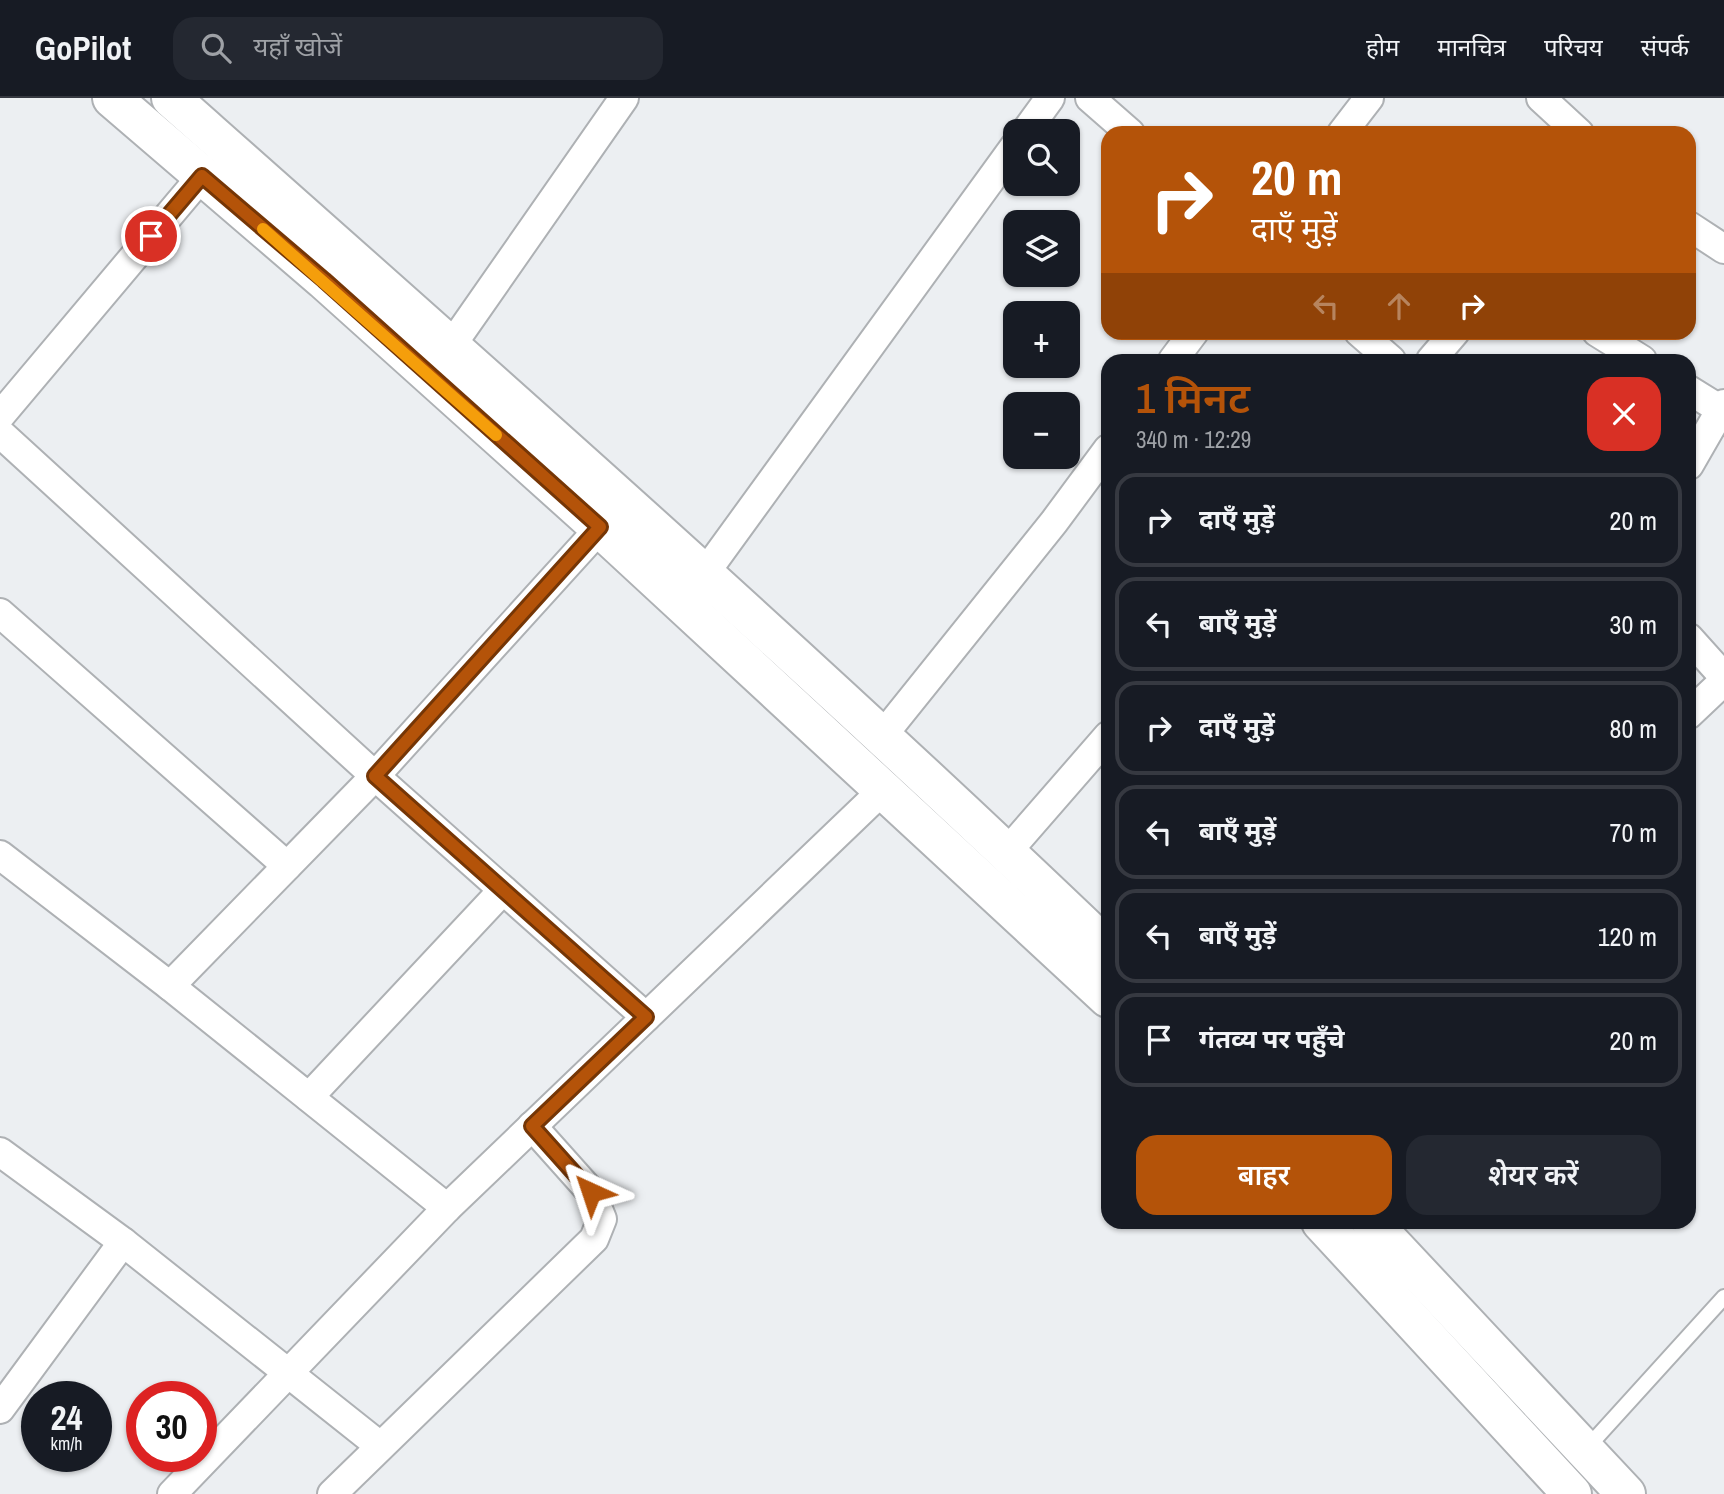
<!DOCTYPE html>
<html lang="hi">
<head>
<meta charset="utf-8">
<style>
	body { margin:0; font-family:"Archivo Narrow","Noto Sans Devanagari",sans-serif; background:#242831; color:#f1f3f6; height:100vh; display:flex; flex-direction:column; font-size:26px; white-space:nowrap }
	* { box-sizing:border-box; margin:0 }
	p { font-size:23px; color:#9ea1a6 }
	.icon { flex:none; width:38px; height:38px; fill:none; stroke:currentColor; stroke-width:2; stroke-linecap:round; stroke-linejoin:round }
	.map { position:relative; flex:1; overflow:hidden }
	.panel { position:absolute; left:1101px; top:256px; width:595px; height:875px; display:flex; flex-direction:column; background:#171b24; border-radius:21px; box-shadow:0 2px 5px #0004 }
	.panel>* { flex:none }
	.top-card { position:absolute; left:1101px; top:28px; width:595px; height:214px; border-radius:21px; box-shadow:0 2px 5px #0004; background:#b45309; color:#fff; overflow:hidden }
	.controls { position:absolute; left:1003px; top:21px; display:grid; gap:14px }
	.controls a { display:grid; place-items:center; width:77px; height:77px; border-radius:14px; background:#171b24; box-shadow:0 2px 5px #0004; font-size:35px }
	.speed { position:absolute; left:21px; top:1283px; display:flex; gap:14px; font-size:35px; font-weight:700; text-align:center }
	.speed>* { display:grid; place-content:center; width:91px; height:91px; border-radius:50%; background:#171b24; box-shadow:0 2px 5px #0004; line-height:1 }
	.speed small { font-size:18px; font-weight:400 }
	.speed .limit { border:10px solid #d22; background:#fff; color:#111 }
	.pin { position:absolute; display:grid; place-items:center; width:60px; height:60px; color:#fff; margin:-30px; border:4px solid #fff; border-radius:50%; box-shadow:0 2px 7px #0007 }
	.me { position:absolute; width:77px; margin:-38px; rotate:318deg; stroke-linejoin:round; filter:drop-shadow(0 0 5px #0008) }
	.turn { display:flex; align-items:center; gap:24px; height:147px; padding:0 35px; font-size:32px }
	.turn .icon { width:91px; height:91px; stroke-width:2.5 }
	.turn b { display:block; font-size:49px; line-height:60px }
	.lanes { display:flex; align-items:center; height:66px; padding:0 35px; background:#0003; justify-content:center; gap:35px; direction:ltr }
	.lanes .off { opacity:.35 }
	.round { display:grid; place-items:center; flex:none; width:74px; height:74px; border-radius:21px; background:#242831 }
	.head { display:flex; align-items:center; justify-content:space-between; height:119px; padding:0 35px }
	h1 { font-size:42px; font-weight:600; line-height:52px; color:#b45309 }
	.cta { display:flex; gap:14px; margin-top:auto; padding:14px 35px }
	.cta a { flex:1; height:80px; border-radius:21px; background:#b45309; color:#fff; font-size:28px; font-weight:600; line-height:80px; text-align:center }
	.cta a+a { background:#242831; color:#f1f3f6 }
	ul { padding:0; list-style:none }
	li { display:flex; align-items:center; gap:21px; height:94px; margin:0 14px 10px; padding:0 21px; border:4px solid #363941; border-radius:21px }
	li div { flex:1 }
	li b { display:block; font-size:26px }
	li em { font-style:normal }
	header { display:flex; align-items:center; gap:42px; box-sizing:border-box; height:98px; padding:0 35px; background:#171b24; border-bottom:2px solid #363941 }
	header strong { font-size:33px }
	nav { display:flex; gap:38px; margin-inline-start:auto; font-size:24px }
	.search { width:490px; height:63px; background:#242831; display:flex; align-items:center; gap:18px; box-sizing:border-box; padding:0 24px; border-radius:21px; color:#9ea1a6; font-size:26px }
	.map>svg:first-child { display:block }
	.lines { fill:none; stroke-linecap:round; stroke-linejoin:round }
	.service-casing { stroke:#aeb1b4; stroke-width:18 }
	.minor-casing { stroke:#aeb1b4; stroke-width:32 }
	.primary-casing { stroke:#aeb1b4; stroke-width:42 }
	.service { stroke:#fff; stroke-width:14 }
	.minor { stroke:#fff; stroke-width:28 }
	.primary { stroke:#fff; stroke-width:38 }
	.route-casing { stroke:#753606; stroke-width:18 }
	.route { stroke:#b45309; stroke-width:12 }
	.slow { stroke:#f59e0b; stroke-width:12 }
</style>
</head>
<body>
<header>
<strong>GoPilot</strong>
<div class="search"><svg class="icon" aria-label="search" viewBox="0 0 24 24"><circle cx="10" cy="10" r="6"/><path d="M15 15l6 6"/></svg>यहाँ खोजें</div>
<nav><a>होम</a><a>मानचित्र</a><a>परिचय</a><a>संपर्क</a></nav>
</header>
<div class="map">
<svg width="1724" height="1396" viewBox="0 0 1724 1396">
	<rect width="100%" height="100%" fill="#eceff2"/>
	<g class="lines">
		<g class="service-casing">
			<polyline id="service" points="1586,1351 1724,1199"/>
		</g>
		<g class="minor-casing">
			<g id="minor">
				<polyline points="1090,0 1130,35"/>
				<polyline points="1541,0 1579,35"/>
				<polyline points="1026,33 1050,0"/>
				<polyline points="1342,35 1369,0"/>
				<polyline points="1689,128 1724,151"/>
				<polyline points="1359,234 1391,262"/>
				<polyline points="1597,234 1642,262"/>
				<polyline points="451,248 624,0"/>
				<polyline points="1173,262 1194,234"/>
				<polyline points="1431,262 1455,234"/>
				<polyline points="1689,292 1721,312"/>
				<polyline points="0,318 202,78"/>
				<polyline points="0,335 375,678 646,919"/>
				<polyline points="1689,367 1724,306"/>
				<polyline points="705,475 1015,48"/>
				<polyline points="0,515 287,768"/>
				<polyline points="1689,540 1724,579"/>
				<polyline points="1689,616 1724,583"/>
				<polyline points="883,637 1054,424 1108,351"/>
				<polyline points="1007,754 1108,638"/>
				<polyline points="0,757 170,888 447,1110"/>
				<polyline points="170,888 375,678 600,430"/>
				<polyline points="309,999 503,792"/>
				<polyline points="0,1054 123,1144 380,1348"/>
				<polyline points="0,1311 123,1144"/>
				<polyline points="172,1396 447,1110 884,691"/>
				<polyline points="332,1396 594,1141 602,1121 591,1094 532,1028"/>
			</g>
		</g>
		<g class="primary-casing">
			<g id="primary">
				<polyline points="112,0 324,182 600,430 1108,900"/>
				<path d="M171,0C487,280 803,559 1108,851"/>
				<polyline points="1321,1124 1572,1396"/>
				<polyline points="1371,1124 1626,1396"/>
			</g>
		</g>
		<use href="#service" class="service"/>
		<use href="#minor" class="minor"/>
		<use href="#primary" class="primary"/>
	</g>
	<g class="lines">
		<g class="route-casing">
			<polyline id="route" points="151,138 202,78 324,182 600,429 375,678 646,919 532,1028 591,1094"/>
		</g>
		<use href="#route" class="route"/>
		<polyline class="slow" points="263,131 496,337"/>
	</g>
</svg>
<div class="controls">
<a><svg class="icon" aria-label="search" viewBox="0 0 24 24"><circle cx="10" cy="10" r="6"/><path d="M15 15l6 6"/></svg></a>
<a><svg class="icon" aria-label="layers" viewBox="0 0 24 24"><path d="M12 4l9 5-9 5-9-5zM3 14l9 5 9-5"/></svg></a>
<a>+</a>
<a>−</a>
</div>
<div class="speed"><div>24<small>km/h</small></div><div class="limit">30</div></div>
<div class="pin" style="left:151px;top:138px;background:#d93025"><svg class="icon" aria-label="arrive" viewBox="0 0 24 24"><path d="M6 21V4h12l-3 4 3 4H6"/></svg></div>
<svg class="me" style="left:591px;top:1094px" viewBox="-20 -20 40 40"><path d="M0-17L14 15 0 8-14 15z" fill="#b45309" stroke="#fff" stroke-width="4"/></svg>
<div class="top-card">
<div class="turn"><svg class="icon" aria-label="right" viewBox="0 0 24 24"><path d="M7 20v-9h11M14 6l5 5-5 5"/></svg><div><b>20 m</b>दाएँ मुड़ें</div></div>
<div class="lanes"><svg class="icon off" aria-label="left" viewBox="0 0 24 24"><path d="M17 20v-9H6M10 6l-5 5 5 5"/></svg><svg class="icon off" aria-label="ahead" viewBox="0 0 24 24"><path d="M12 20V5M6 11l6-6 6 6"/></svg><svg class="icon" aria-label="right" viewBox="0 0 24 24"><path d="M7 20v-9h11M14 6l5 5-5 5"/></svg></div>
</div>
<section class="panel">
<div class="head"><div><h1>1 मिनट</h1><p>340 m · 12:29</p></div><a class="round" style="background:#d93025;color:#fff"><svg class="icon" aria-label="close" viewBox="0 0 24 24"><path d="M6 6l12 12M18 6L6 18"/></svg></a></div>
<ul>
<li><svg class="icon" aria-label="right" viewBox="0 0 24 24"><path d="M7 20v-9h11M14 6l5 5-5 5"/></svg><div><b>दाएँ मुड़ें</b></div><em>20 m</em></li>
<li><svg class="icon" aria-label="left" viewBox="0 0 24 24"><path d="M17 20v-9H6M10 6l-5 5 5 5"/></svg><div><b>बाएँ मुड़ें</b></div><em>30 m</em></li>
<li><svg class="icon" aria-label="right" viewBox="0 0 24 24"><path d="M7 20v-9h11M14 6l5 5-5 5"/></svg><div><b>दाएँ मुड़ें</b></div><em>80 m</em></li>
<li><svg class="icon" aria-label="left" viewBox="0 0 24 24"><path d="M17 20v-9H6M10 6l-5 5 5 5"/></svg><div><b>बाएँ मुड़ें</b></div><em>70 m</em></li>
<li><svg class="icon" aria-label="left" viewBox="0 0 24 24"><path d="M17 20v-9H6M10 6l-5 5 5 5"/></svg><div><b>बाएँ मुड़ें</b></div><em>120 m</em></li>
<li><svg class="icon" aria-label="arrive" viewBox="0 0 24 24"><path d="M6 21V4h12l-3 4 3 4H6"/></svg><div><b>गंतव्य पर पहुँचे</b></div><em>20 m</em></li>
</ul>
<div class="cta"><a>बाहर</a><a>शेयर करें</a></div>
</section>
</div>
</body>
</html>
